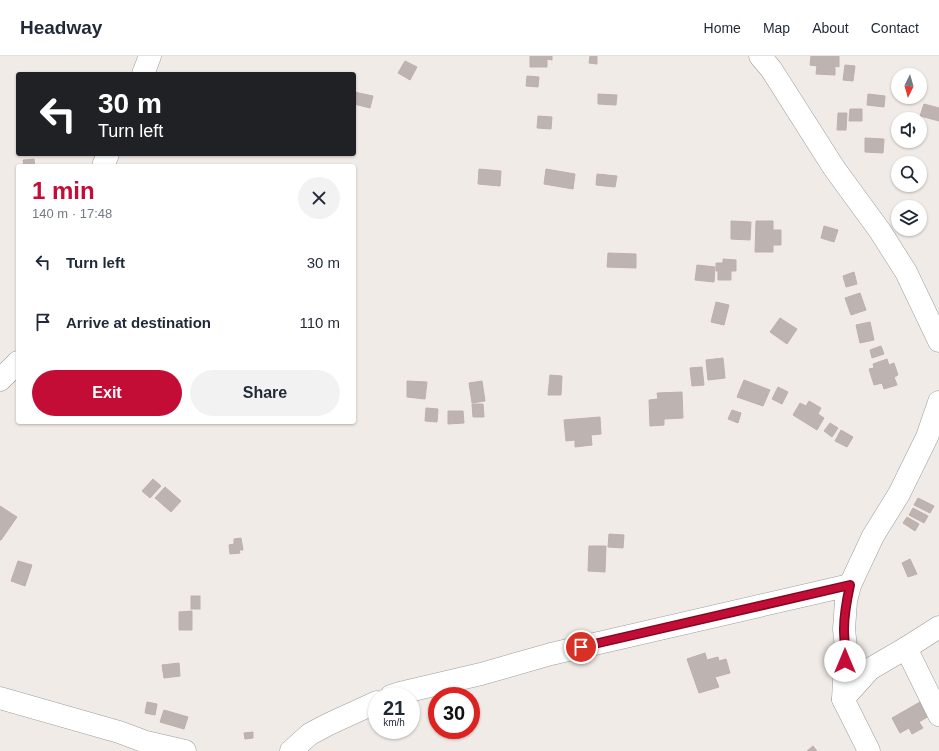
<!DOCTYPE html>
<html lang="en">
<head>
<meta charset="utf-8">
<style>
	body { margin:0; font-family:Helvetica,sans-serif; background:#f2f2f3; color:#1f2937; height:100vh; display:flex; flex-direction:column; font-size:15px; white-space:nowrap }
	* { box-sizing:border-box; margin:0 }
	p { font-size:13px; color:#747a83 }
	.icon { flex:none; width:22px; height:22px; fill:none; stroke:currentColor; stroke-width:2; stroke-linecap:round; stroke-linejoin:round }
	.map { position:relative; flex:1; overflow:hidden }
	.sheet { position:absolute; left:16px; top:108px; width:340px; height:260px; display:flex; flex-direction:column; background:#fff; border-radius:4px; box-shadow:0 1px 3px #0004 }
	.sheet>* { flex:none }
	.top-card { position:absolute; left:16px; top:16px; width:340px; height:84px; border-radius:4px; box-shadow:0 1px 3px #0004; background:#202124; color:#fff; overflow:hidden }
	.needle { width:26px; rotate:185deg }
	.buttons { position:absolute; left:891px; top:12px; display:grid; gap:8px }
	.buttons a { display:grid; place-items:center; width:36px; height:36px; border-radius:50%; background:#fff; box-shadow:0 1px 3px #0004; font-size:20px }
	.speed { position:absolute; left:368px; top:631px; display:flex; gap:8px; font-size:20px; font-weight:700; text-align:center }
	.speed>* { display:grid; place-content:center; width:52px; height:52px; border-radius:50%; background:#fff; box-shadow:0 1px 3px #0004; line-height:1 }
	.speed small { font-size:10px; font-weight:400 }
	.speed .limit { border:6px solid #d22; background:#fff; color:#111 }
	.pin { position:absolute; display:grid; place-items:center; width:34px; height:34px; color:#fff; margin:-17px; border:2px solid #fff; border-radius:50%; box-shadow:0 1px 4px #0007 }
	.me { position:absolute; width:44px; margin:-22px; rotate:0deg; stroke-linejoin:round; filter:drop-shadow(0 0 3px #0008) }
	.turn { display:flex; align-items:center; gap:14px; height:84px; padding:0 16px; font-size:18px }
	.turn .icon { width:52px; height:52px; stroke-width:2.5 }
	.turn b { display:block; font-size:28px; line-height:34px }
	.round { display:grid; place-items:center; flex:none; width:42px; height:42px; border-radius:21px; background:#f2f2f3 }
	.headline { display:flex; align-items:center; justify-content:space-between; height:68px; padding:0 16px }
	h1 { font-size:24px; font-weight:700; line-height:30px; color:#c30d36 }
	.action { display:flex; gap:8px; margin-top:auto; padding:8px 16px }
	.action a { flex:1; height:46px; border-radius:24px; background:#c30d36; color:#fff; font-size:16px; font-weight:700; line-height:46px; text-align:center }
	.action a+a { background:#f2f2f3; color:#1f2937 }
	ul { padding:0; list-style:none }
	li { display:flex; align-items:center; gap:12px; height:60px; padding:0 16px }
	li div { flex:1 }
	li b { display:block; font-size:15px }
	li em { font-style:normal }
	header { display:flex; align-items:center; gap:24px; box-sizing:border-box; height:56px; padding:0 20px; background:#fff; border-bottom:1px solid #e0e1e3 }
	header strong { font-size:19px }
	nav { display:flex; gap:22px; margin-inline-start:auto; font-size:14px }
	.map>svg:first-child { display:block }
	.building { fill:#bdb3b0; stroke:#c1afaa }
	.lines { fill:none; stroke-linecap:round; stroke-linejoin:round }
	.minor-casing { stroke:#9d9d9d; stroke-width:23 }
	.minor { stroke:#fff; stroke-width:22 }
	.route-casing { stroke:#7f0823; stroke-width:10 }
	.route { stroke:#c30d36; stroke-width:7 }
</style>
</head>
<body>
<header>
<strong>Headway</strong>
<nav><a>Home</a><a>Map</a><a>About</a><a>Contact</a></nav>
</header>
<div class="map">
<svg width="939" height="695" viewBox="0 0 939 695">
	<rect width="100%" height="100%" fill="#f0ebe7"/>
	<g class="building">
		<polygon points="530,0 552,0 552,4 547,3 547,11 530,11"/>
		<polygon points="590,0 597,0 597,8 589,7"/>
		<polygon points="811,0 839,0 839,11 835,10 835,19 816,18 817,10 810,9"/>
		<polygon points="405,5 417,11 410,24 398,17"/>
		<polygon points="845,9 855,10 853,25 843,24"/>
		<polygon points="527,20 539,21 538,31 526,30"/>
		<polygon points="354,36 373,40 370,52 354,48"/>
		<polygon points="598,38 617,39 616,49 598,48"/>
		<polygon points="868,38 885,40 884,51 867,49"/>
		<polygon points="924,48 939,52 939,65 920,60"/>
		<polygon points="850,53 862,53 862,65 849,65"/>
		<polygon points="838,57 847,57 846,74 837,74"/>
		<polygon points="538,60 552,61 551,73 537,72"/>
		<polygon points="865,82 884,83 883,97 865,96"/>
		<polygon points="34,103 35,110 24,110 23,104"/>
		<polygon points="479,113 501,115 500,130 478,128"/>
		<polygon points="546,113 575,118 573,133 544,128"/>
		<polygon points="597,118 617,120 615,131 596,129"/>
		<polygon points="731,165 751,166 750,184 731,183"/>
		<polygon points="756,165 773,165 773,174 781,174 781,189 773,189 773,196 755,196"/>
		<polygon points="824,170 838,174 834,186 821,182"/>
		<polygon points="608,197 636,198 636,212 607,211"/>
		<polygon points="723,203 736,204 736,215 731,215 731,224 718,224 718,215 716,215 716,207 723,207"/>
		<polygon points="697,209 715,211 714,226 695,224"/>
		<polygon points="854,216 857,228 846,231 843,220"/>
		<polygon points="860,237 866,254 851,259 845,242"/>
		<polygon points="716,246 729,249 724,269 711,266"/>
		<polygon points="780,262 797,273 787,288 770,276"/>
		<polygon points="870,266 874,284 860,287 856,269"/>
		<polygon points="881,290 884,298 872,302 870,294"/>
		<polygon points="723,302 725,322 708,324 706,304"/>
		<polygon points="887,303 889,309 894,307 898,319 894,321 897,329 884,333 882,327 874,329 869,313 874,312 873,308"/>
		<polygon points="702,311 704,329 692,330 690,312"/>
		<polygon points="550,319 562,320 561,339 548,339"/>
		<polygon points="744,324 770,334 763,350 737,341"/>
		<polygon points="407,325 427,326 425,343 407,341"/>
		<polygon points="482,325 485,345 472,347 469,327"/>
		<polygon points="778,331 788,336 782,348 772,343"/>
		<polygon points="682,336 683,362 664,363 664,369 650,370 649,344 658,343 657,337"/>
		<polygon points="809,345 821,352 818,358 824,362 817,374 793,359 800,347 806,350"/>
		<polygon points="472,348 483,348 484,361 473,361"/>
		<polygon points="426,352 438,353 437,366 425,365"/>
		<polygon points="732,354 741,357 738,367 728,363"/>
		<polygon points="448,355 463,355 464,367 448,368"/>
		<polygon points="600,361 601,378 591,379 592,389 575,391 575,384 566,385 564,364"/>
		<polygon points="830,367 838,372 832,381 824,375"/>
		<polygon points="841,374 853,381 847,391 835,385"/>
		<polygon points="153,423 161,430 150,442 142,435"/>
		<polygon points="165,431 181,445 171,456 155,442"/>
		<polygon points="918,442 934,450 930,457 914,449"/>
		<polygon points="0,450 17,461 1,484 0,484"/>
		<polygon points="913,452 928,460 924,467 909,459"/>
		<polygon points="907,461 919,468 915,475 903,467"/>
		<polygon points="609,478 624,479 623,492 608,491"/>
		<polygon points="241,482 243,494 239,494 240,497 230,498 229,489 234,488 234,483"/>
		<polygon points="589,490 606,490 605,516 588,515"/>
		<polygon points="910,503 917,518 908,521 902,507"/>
		<polygon points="18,505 32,509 25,530 11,525"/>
		<rect x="191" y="540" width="9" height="13"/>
		<polygon points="192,555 192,574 179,574 179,556"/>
		<polygon points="705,597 707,604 718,601 719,605 726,603 730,617 715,621 719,631 699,637 687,603"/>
		<polygon points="179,607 180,620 164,622 162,609"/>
		<polygon points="147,646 157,648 155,659 145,657"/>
		<polygon points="920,646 929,660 919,666 923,672 912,678 909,672 900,677 892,662"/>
		<polygon points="164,654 188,661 184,673 160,666"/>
		<polygon points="253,676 253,682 245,683 244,677"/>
		<polygon points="813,690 817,695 807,695"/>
	</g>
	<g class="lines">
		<g class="minor-casing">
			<g id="minor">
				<polyline points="760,0 771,13 834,112 880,175 906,216 939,285"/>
				<polyline points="143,18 150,0"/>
				<polyline points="103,110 108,98"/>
				<polyline points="0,324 18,306"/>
				<polyline points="906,592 939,659"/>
				<polyline points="391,640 400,637 481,618 551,598 850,529"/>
				<polyline points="0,642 119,676 146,686 185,695"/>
				<polyline points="843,643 870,613 906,592 939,571"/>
				<polyline points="291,695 310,678 329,668 377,646"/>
				<polyline points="869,695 843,643 846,592 844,573 846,545 850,529 873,480 899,438 927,381 939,346"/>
			</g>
		</g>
		<use href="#minor" class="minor"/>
	</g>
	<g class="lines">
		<g class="route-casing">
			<path id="route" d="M581,591L850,529C847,543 844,558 844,573C844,584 846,594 845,605"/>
		</g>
		<use href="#route" class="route"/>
	</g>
</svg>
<div class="buttons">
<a><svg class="needle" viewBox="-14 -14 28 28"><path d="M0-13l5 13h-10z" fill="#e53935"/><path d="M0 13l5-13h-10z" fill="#747a83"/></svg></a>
<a><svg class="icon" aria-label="sound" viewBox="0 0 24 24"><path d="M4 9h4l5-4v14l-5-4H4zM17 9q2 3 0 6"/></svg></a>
<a><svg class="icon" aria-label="search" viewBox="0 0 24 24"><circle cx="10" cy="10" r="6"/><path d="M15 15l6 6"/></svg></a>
<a><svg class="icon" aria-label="layers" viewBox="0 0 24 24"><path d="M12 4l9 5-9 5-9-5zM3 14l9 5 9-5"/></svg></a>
</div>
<div class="speed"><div>21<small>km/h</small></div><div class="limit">30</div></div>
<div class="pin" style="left:581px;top:591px;background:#d93025"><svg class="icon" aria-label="arrive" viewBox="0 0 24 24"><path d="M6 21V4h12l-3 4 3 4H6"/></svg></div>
<svg class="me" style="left:845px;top:605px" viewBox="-20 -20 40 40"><circle r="19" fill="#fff"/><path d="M0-13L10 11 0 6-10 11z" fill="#c30d36"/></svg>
<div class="top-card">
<div class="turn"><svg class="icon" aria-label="left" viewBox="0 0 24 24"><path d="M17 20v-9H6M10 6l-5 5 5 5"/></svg><div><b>30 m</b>Turn left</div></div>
</div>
<section class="sheet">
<div class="headline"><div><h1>1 min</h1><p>140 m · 17:48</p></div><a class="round"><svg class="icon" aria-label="close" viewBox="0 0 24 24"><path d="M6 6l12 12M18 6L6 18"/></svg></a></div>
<ul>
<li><svg class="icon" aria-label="left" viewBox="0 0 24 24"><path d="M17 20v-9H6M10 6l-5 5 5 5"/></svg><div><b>Turn left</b></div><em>30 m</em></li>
<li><svg class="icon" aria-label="arrive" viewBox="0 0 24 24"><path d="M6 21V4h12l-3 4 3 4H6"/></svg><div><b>Arrive at destination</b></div><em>110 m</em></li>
</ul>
<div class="action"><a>Exit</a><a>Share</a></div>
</section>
</div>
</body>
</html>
